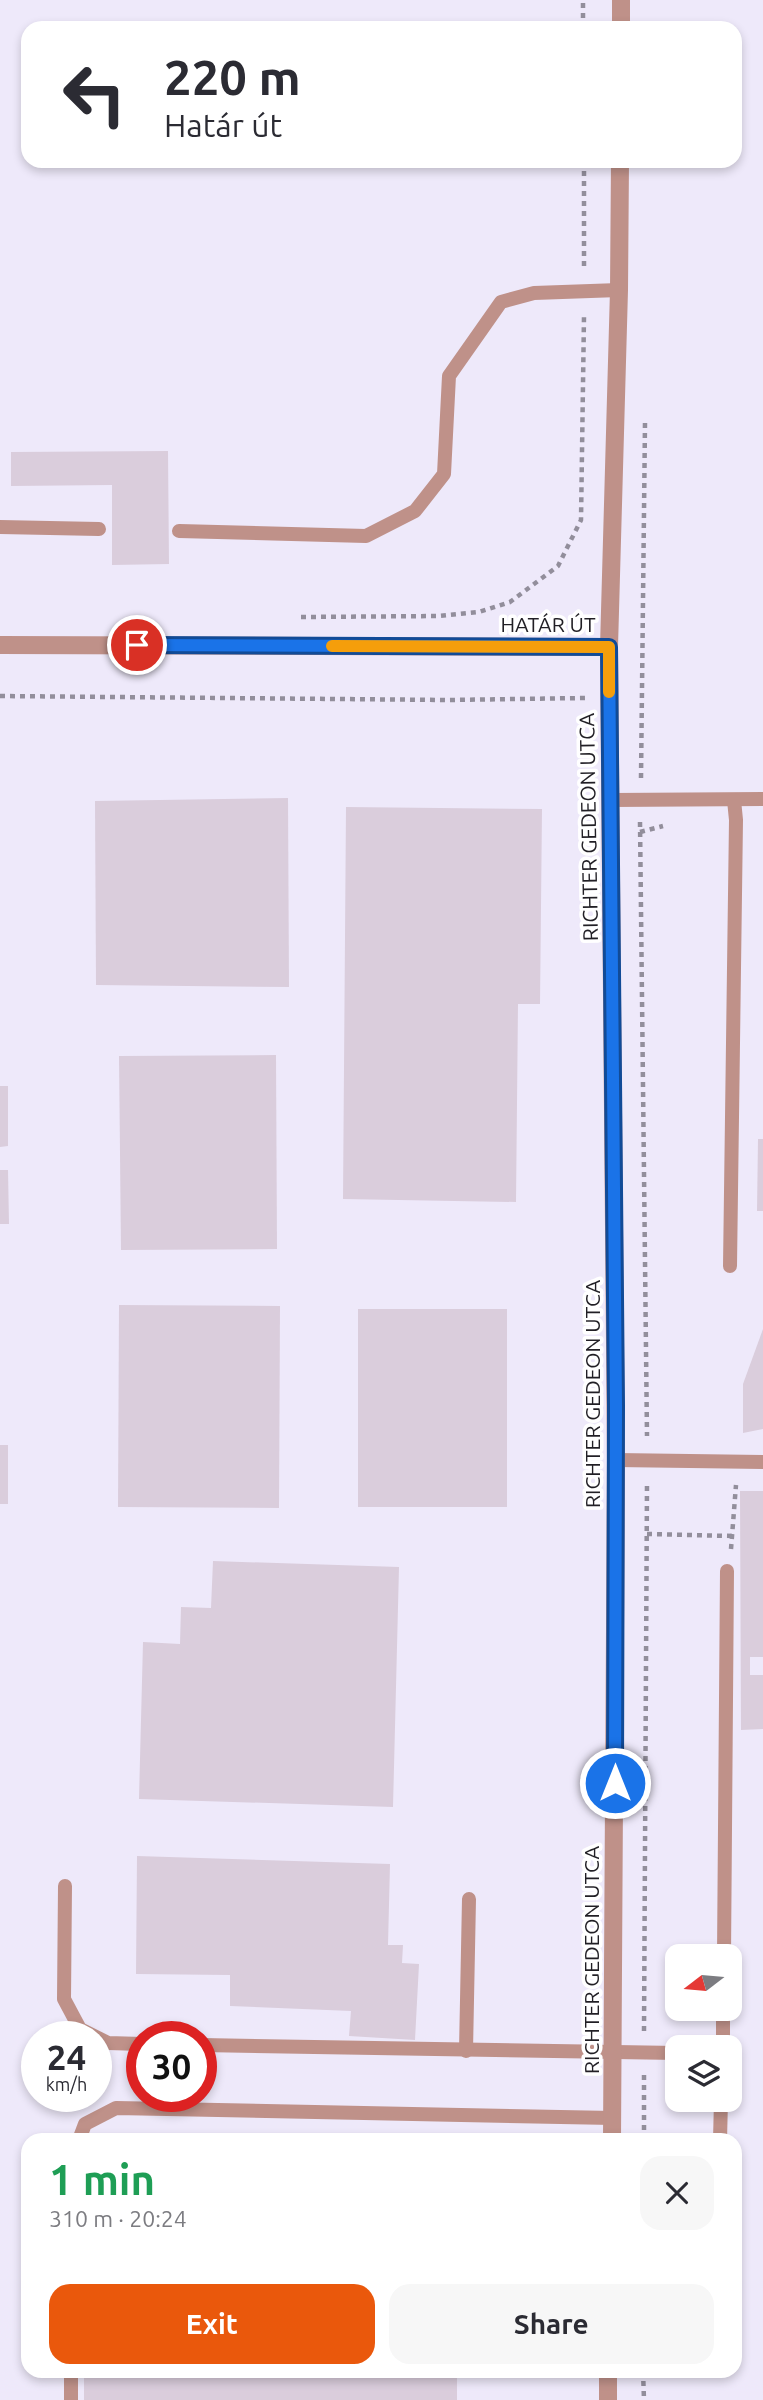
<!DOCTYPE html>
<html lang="en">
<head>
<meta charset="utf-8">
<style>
	body { margin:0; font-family:Ubuntu,sans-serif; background:#f7f7f7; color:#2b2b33; height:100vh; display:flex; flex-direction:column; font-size:26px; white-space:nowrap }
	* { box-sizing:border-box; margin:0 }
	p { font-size:23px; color:#7c7c81 }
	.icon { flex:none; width:38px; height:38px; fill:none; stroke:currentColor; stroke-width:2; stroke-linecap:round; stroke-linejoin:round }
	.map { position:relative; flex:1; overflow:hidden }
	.panel { position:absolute; left:21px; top:2133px; width:721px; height:245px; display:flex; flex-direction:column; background:#fff; border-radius:21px; box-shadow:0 4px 10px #0003 }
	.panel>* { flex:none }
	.banner { position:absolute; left:21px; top:21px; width:721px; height:147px; border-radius:21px; box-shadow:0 4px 10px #0003; background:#fff; color:#2b2b33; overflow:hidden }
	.needle { width:46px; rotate:254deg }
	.controls { position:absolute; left:665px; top:1944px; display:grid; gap:14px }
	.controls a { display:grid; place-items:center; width:77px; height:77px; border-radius:14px; background:#fff; box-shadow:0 4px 10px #0003; font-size:35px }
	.speed { position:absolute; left:21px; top:2021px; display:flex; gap:14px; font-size:35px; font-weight:700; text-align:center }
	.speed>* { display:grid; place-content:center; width:91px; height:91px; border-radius:50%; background:#fff; box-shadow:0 4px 10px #0003; line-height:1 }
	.speed small { font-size:18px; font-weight:400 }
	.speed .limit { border:10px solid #d22; background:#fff; color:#111 }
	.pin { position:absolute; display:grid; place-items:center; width:60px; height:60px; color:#fff; margin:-30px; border:4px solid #fff; border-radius:50%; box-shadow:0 2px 7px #0007 }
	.me { position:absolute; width:77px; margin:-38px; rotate:0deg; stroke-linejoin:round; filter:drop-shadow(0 0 5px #0008) }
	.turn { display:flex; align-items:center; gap:24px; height:147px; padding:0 28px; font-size:32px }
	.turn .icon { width:91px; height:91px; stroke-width:2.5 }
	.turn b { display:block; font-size:49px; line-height:60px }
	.round { display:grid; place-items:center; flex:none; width:74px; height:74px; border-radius:21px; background:#f7f7f7 }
	.overview { display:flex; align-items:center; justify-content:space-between; height:119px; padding:0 28px }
	h1 { font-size:42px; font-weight:700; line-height:52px; color:#1e9e55 }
	.action { display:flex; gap:14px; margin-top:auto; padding:14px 28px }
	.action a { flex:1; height:80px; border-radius:21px; background:#ea580c; color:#fff; font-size:28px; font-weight:700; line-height:80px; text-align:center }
	.action a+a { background:#f7f7f7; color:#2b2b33 }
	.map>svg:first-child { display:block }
	.building { fill:#dacddc }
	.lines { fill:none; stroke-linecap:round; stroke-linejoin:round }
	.path { stroke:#928e9b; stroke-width:4.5; stroke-dasharray:5 5; stroke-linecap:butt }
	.lane { stroke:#bf9189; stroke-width:14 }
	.street { stroke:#bf9189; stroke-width:18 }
	.route-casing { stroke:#114b97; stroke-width:18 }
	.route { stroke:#1a73e8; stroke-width:12 }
	.slow { stroke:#f59e0b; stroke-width:12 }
	.labels { text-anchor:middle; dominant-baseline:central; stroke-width:7; stroke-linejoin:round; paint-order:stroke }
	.street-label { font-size:21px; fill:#211f25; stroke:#fff }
</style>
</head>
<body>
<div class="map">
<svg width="763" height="2400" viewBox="0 0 763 2400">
	<rect width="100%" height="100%" fill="#eee9fa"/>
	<g class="building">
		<polygon points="168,451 169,564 112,565 112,485 11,486 11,452"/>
		<polygon points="288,798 289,987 96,985 95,801"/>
		<polygon points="346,807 542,809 540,1004 518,1004 516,1202 343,1199"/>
		<polygon points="276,1055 277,1249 121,1250 119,1056"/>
		<polygon points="0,1086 8,1086 8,1146 0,1147"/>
		<polygon points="758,1139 763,1139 763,1211 757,1211"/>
		<polygon points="0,1170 8,1170 9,1224 0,1224"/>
		<polygon points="119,1305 280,1306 279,1508 118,1507"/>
		<rect x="358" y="1309" width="149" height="198"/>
		<polygon points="763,1329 763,1429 743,1433 743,1384"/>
		<rect x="0" y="1445" width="8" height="59"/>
		<polygon points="740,1491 763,1491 763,1657 750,1657 750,1675 763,1675 763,1729 741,1730"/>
		<polygon points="213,1561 399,1567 393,1807 139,1799 143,1642 180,1644 181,1607 211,1608"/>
		<polygon points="137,1856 390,1864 388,1945 403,1945 402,1963 419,1964 415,2040 349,2036 351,2011 230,2006 230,1975 136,1974"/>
		<rect x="84" y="2371" width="373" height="29"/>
	</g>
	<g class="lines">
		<g class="path">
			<polyline points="583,28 583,0"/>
			<polyline points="584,161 584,269"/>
			<polyline points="301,617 439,616 479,612 510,602 558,566 581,520 584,316"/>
			<polyline points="0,696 448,700 585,698"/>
			<polyline points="641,778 645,423"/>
			<polyline points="640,822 647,1436"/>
			<polyline points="640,832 663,826"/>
			<polyline points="647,1534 733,1536"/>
			<polyline points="731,1549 736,1485"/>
			<polyline points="644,2031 647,1483"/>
			<polyline points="644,2140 644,2075"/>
			<polyline points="643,2371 644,2400"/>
		</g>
		<g class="lane">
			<polyline points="0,527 99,529"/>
			<polyline points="179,531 366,536 415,511 444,474 449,376 501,302 534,293 619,290"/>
			<polyline points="612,800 763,799"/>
			<polyline points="730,1266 736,820 734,800"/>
			<polyline points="616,1460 763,1462"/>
			<polyline points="65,1886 64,1999 80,2029 108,2043 142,2044"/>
			<polyline points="724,1956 727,1571"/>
			<polyline points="201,2045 677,2053"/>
			<polyline points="723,2048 723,2009"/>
			<polyline points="466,2051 469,1899"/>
			<polyline points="79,2140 85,2124 116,2108 613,2118"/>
			<polyline points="720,2140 721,2100"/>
			<polyline points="71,2400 71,2371"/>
		</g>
		<g class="street">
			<polyline points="621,28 621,0"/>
			<polyline points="0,645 609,647"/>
			<polyline points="612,2140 616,1460 609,647 619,290 620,161"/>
			<polyline points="608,2400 608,2371"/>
		</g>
	</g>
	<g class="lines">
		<g class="route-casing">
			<polyline id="route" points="137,645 609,647 616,1405 615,1783"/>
		</g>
		<use href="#route" class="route"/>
		<polyline class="slow" points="332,646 609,647 609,692"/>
	</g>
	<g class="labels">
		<g class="street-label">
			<text x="548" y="624">HATÁR ÚT</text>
			<text transform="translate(588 827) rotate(-91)">RICHTER GEDEON UTCA</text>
			<text transform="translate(592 1394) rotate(-90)">RICHTER GEDEON UTCA</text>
			<text transform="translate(591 1960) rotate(-90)">RICHTER GEDEON UTCA</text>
		</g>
	</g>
</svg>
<div class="controls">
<a><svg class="needle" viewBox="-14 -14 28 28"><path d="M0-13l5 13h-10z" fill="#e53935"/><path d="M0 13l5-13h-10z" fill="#7c7c81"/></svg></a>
<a><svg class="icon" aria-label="layers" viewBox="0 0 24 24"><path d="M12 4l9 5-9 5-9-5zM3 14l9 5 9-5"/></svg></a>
</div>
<div class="speed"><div>24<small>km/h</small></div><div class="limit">30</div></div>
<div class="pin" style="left:137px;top:645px;background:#d93025"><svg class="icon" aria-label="arrive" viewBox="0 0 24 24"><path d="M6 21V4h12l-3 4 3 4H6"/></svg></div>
<svg class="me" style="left:615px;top:1783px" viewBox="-20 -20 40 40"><circle r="17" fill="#1a73e8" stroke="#fff" stroke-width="3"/><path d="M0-11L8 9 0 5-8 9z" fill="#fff"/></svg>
<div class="banner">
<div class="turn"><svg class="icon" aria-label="left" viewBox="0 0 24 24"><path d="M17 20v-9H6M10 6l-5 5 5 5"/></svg><div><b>220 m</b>Határ út</div></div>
</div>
<section class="panel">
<div class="overview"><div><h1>1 min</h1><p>310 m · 20:24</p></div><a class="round"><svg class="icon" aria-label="close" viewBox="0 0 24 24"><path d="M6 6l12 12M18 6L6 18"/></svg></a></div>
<div class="action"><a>Exit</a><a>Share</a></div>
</section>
</div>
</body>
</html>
